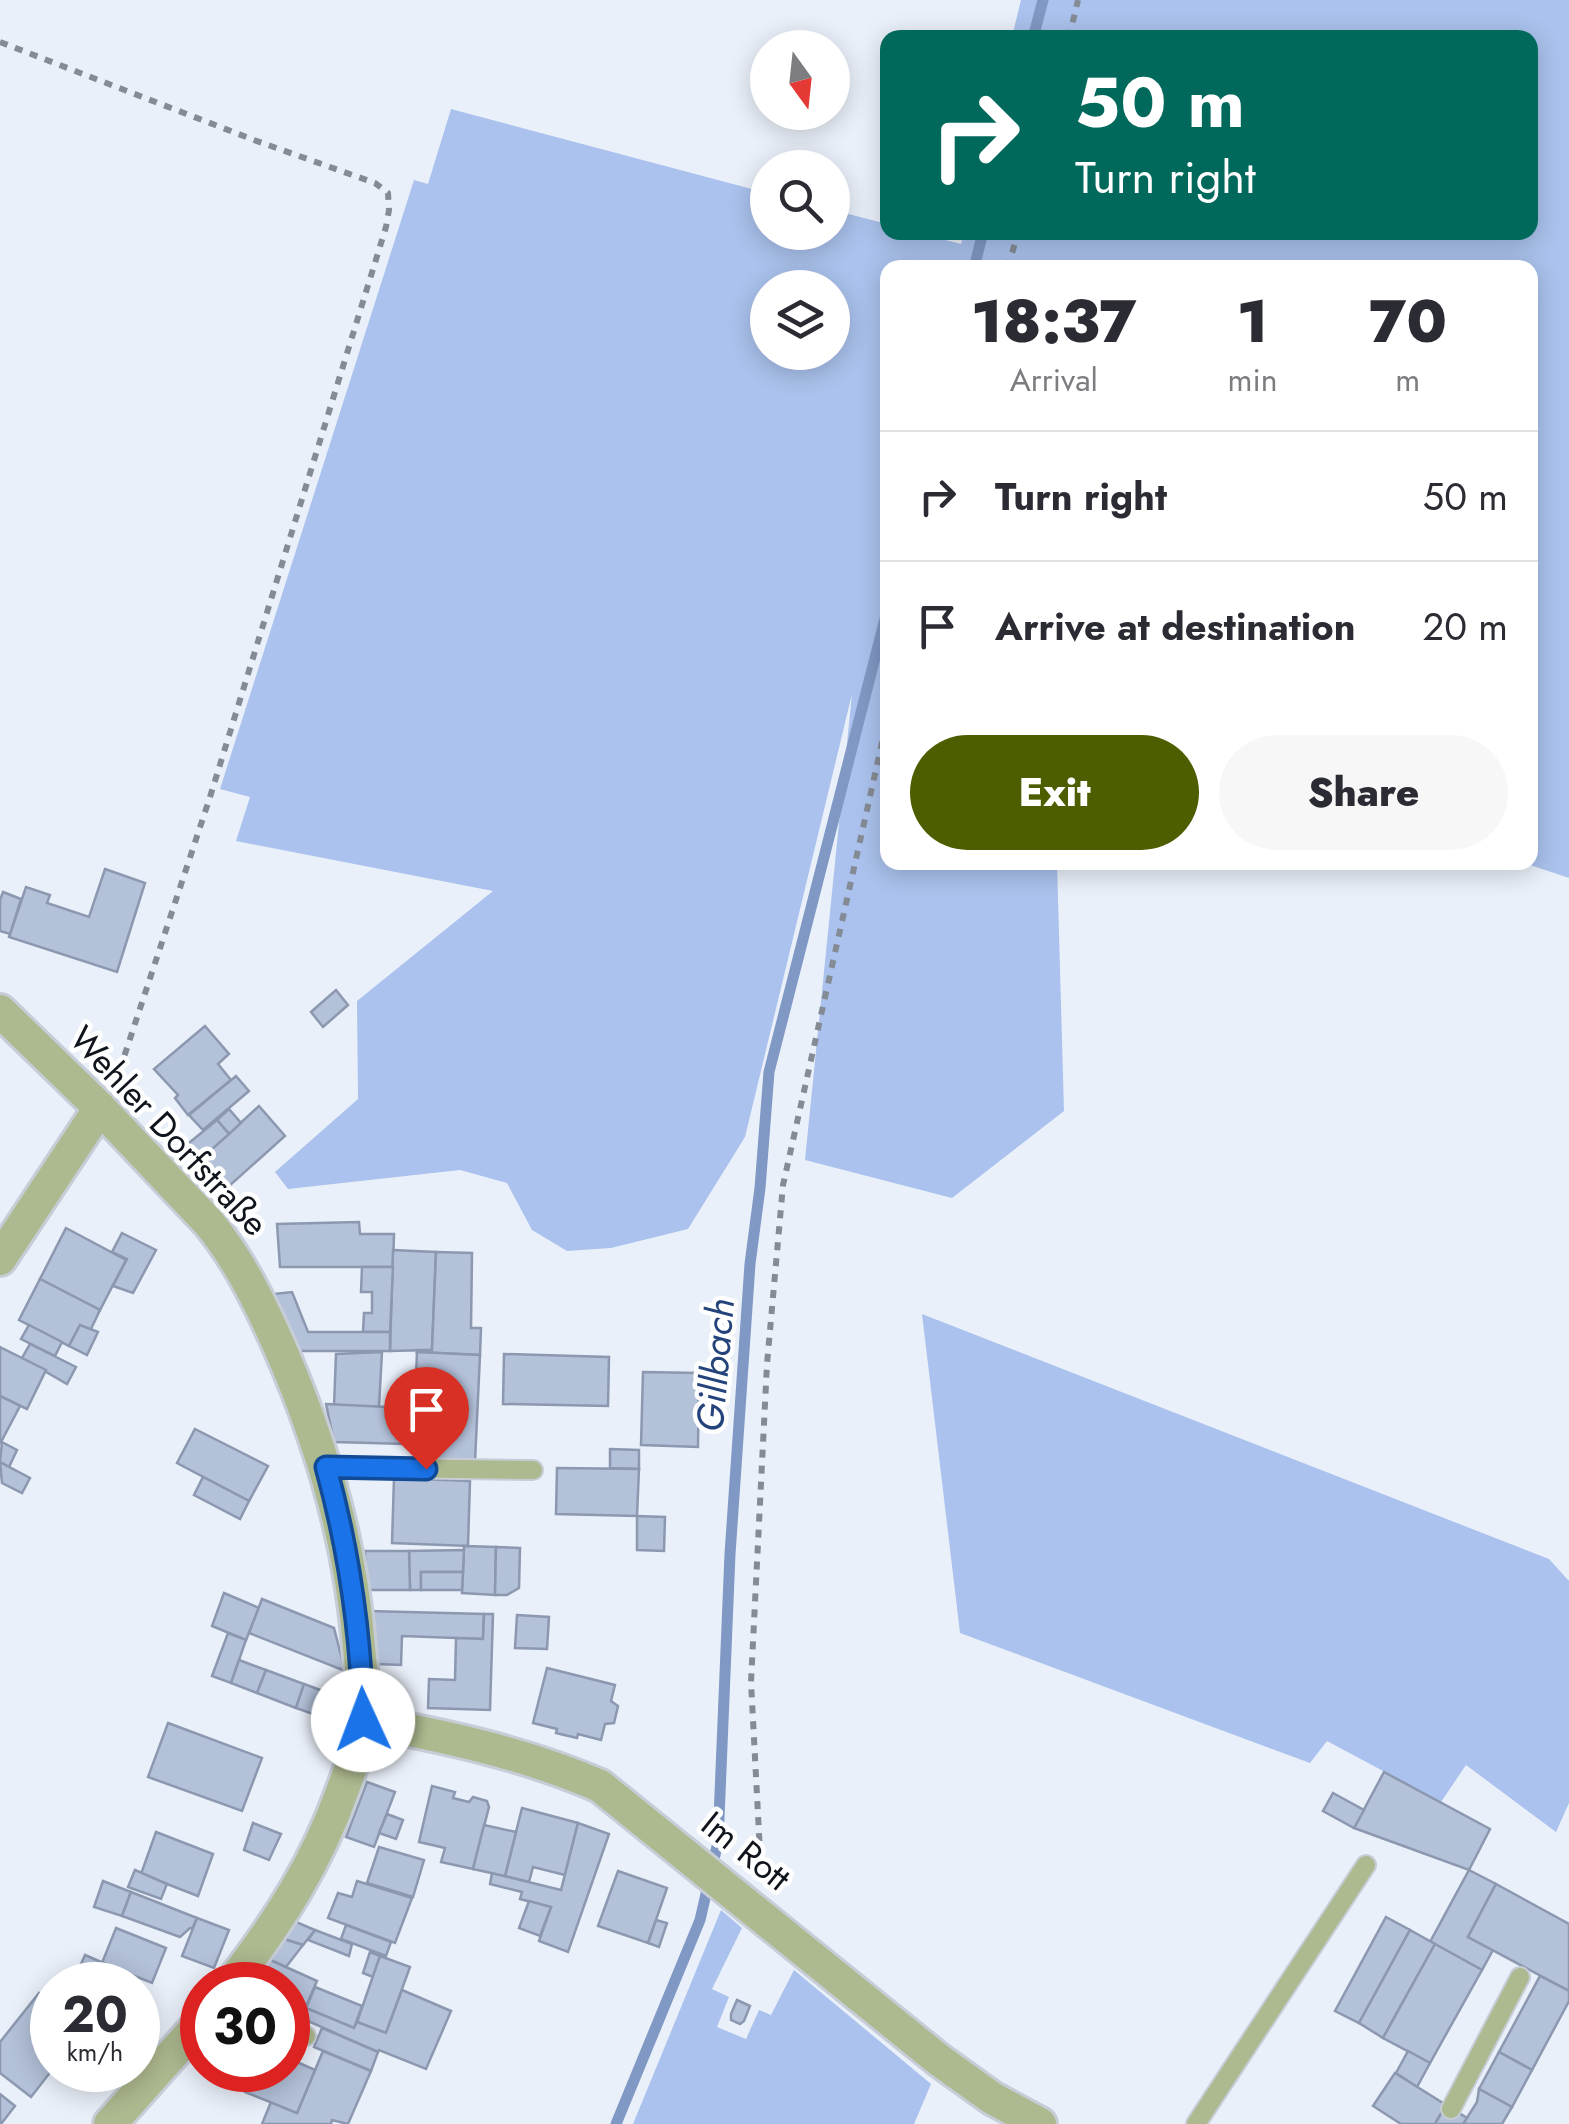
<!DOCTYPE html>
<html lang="en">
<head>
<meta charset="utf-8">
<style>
	body { margin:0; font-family:Jost,sans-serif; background:#f7f7f7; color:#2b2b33; height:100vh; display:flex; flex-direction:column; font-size:38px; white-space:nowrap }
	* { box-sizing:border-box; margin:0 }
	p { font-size:32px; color:#7c7c81 }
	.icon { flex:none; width:55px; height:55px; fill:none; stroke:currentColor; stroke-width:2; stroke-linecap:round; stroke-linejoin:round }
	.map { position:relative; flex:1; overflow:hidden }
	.side { position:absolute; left:880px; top:260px; width:658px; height:610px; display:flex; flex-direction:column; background:#fff; border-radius:20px; box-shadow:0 5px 25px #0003 }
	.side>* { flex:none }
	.guide { position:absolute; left:880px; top:30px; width:658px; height:210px; border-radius:20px; box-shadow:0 5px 25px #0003; background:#00695c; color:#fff; overflow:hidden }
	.needle { width:65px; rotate:165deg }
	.tools { position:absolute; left:750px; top:30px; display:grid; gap:20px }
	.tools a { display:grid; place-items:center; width:100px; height:100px; border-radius:50%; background:#fff; box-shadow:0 5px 25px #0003; font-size:50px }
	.speed { position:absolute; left:30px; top:1962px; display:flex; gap:20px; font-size:50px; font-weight:700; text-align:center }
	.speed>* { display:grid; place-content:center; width:130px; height:130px; border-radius:50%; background:#fff; box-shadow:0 5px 25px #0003; line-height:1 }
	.speed small { font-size:25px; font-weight:400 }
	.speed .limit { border:15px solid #d22; background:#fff; color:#111 }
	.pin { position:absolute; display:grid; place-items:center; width:85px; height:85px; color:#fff; margin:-102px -42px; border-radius:50% 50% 50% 0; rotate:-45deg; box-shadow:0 0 10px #0007 }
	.pin .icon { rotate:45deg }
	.me { position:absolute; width:110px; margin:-55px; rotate:358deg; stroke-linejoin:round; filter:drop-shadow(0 0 8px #0008) }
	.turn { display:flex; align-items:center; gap:35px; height:210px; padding:0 30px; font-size:45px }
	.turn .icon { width:130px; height:130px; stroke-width:2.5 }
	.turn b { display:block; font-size:70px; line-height:85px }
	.eta { display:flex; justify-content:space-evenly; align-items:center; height:170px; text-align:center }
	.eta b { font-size:60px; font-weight:800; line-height:70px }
	.primary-button { display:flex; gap:20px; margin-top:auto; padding:20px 30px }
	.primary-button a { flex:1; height:115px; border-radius:60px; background:#4d5e01; color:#fff; font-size:40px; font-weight:800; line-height:115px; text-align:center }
	.primary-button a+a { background:#f7f7f7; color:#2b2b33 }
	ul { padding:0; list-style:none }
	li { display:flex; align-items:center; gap:30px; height:130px; padding:0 30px; border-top:2px solid #e1e1e2 }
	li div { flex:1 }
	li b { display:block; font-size:38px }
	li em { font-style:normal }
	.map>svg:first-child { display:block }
	.green { fill:#aac2ed; fill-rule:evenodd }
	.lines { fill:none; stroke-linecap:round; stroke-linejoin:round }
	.stream { stroke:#8098c4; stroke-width:11 }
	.building { fill:#b3c1d9; stroke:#8b98af; stroke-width:2.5 }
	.service-casing { stroke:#c7cdd7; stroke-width:22 }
	.minor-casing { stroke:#c7cdd7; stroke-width:38 }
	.path { stroke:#858b94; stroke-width:6; stroke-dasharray:8 8; stroke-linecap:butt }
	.service { stroke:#adb98f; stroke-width:18 }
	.minor { stroke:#adb98f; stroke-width:32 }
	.route-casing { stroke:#114b97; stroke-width:25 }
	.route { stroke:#1a73e8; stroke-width:18 }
	.labels { text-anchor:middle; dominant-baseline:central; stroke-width:9; stroke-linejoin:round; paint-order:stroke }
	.street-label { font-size:35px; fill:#10151d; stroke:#fff }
	.water-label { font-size:38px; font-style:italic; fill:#25437b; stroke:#fff }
</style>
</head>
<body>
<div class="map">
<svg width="1569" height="2124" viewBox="0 0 1569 2124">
	<rect width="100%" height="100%" fill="#eaf0fa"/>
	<g class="green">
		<path d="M1021,0H1569V878L1524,863L1530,862V268H888V862L1057,863L1064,1111L952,1198L805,1160L852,694L745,1137L688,1229L611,1248L567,1251L532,1230L507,1183L460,1170L288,1189L275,1172L358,1099L357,1001L493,891L236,841L250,797L220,789L414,180L428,184L451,109L767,193L768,232H832L833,210L887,224L888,232L918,233L961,244L964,232H1530V38L1012,37ZM768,288H832V352H768Z"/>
		<polygon points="922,1314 1549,1559 1569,1581 1569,1803 1556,1832 1466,1765 1441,1802 1327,1741 1310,1763 960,1633"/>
		<polygon points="721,1910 742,1928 712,1989 729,1997 717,2027 746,2039 759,2010 771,2015 794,1970 931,2084 914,2124 633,2124"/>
	</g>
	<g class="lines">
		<g class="stream">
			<polyline points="1033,38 1043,0"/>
			<polyline points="974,268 983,232"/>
			<polyline points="616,2124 700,1920 718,1842 730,1554 750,1264 760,1188 769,1072 888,607"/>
		</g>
	</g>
	<g class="building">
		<polygon points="105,869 145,883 117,972 9,937 26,887 50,895 47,903 89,917"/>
		<polygon points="3,892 21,899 10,934 0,931 0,900"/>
		<polygon points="336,990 348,1005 323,1027 311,1012"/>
		<polygon points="205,1026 229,1054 218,1064 231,1080 188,1115 175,1098 178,1095 154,1069"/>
		<polygon points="236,1076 249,1091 203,1130 189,1115"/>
		<polygon points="259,1106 285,1136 228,1187 202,1158"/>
		<polygon points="229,1109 241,1123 229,1134 217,1120"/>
		<polygon points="217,1120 229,1134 202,1158 189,1143"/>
		<polygon points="359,1222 360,1234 394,1234 393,1267 280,1267 277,1224"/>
		<polygon points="66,1228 126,1260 100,1310 40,1279"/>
		<polygon points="122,1233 156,1250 133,1293 113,1286 127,1259 112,1252"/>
		<polygon points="393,1250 436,1252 432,1350 390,1351"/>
		<polygon points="436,1252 472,1253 471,1328 481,1328 480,1355 417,1352 418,1350 432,1350"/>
		<polygon points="362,1267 393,1267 390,1332 363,1332 364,1313 372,1313 372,1292 361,1292"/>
		<polygon points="40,1279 100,1310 90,1331 80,1325 69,1346 19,1320"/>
		<polygon points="292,1292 308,1332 390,1332 390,1351 294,1351 273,1294"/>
		<polygon points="29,1325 62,1342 55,1356 21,1339"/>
		<polygon points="80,1325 98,1332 87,1355 69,1346"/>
		<polygon points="30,1344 76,1367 67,1384 22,1358"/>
		<polygon points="0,1347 46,1370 27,1409 0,1396"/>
		<polygon points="382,1352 379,1407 334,1406 336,1354"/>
		<polygon points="417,1352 480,1355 475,1462 416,1459 419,1401 415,1401"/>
		<polygon points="504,1354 609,1357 608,1406 503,1404"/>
		<polygon points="643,1372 699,1373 698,1447 641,1445"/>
		<polygon points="0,1396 20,1406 0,1444"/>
		<polygon points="326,1404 407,1408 406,1444 334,1442"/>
		<polygon points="195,1429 268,1466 249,1501 177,1463"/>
		<polygon points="2,1442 17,1450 9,1467 0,1462"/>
		<polygon points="610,1449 639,1450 639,1469 610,1468"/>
		<polygon points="0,1462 30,1478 22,1493 2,1483"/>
		<polygon points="557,1468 639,1469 637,1516 556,1514"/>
		<polygon points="203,1477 249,1501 240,1519 194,1495"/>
		<polygon points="394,1478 470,1481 468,1546 392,1543"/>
		<polygon points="637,1516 665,1517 664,1551 637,1550"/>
		<polygon points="464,1546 496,1547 495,1595 462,1593"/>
		<polygon points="496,1547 520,1548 519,1588 507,1595 495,1595"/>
		<polygon points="464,1550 463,1572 421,1572 421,1590 410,1590 409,1551"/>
		<polygon points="365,1551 409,1551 410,1590 366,1590"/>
		<polygon points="421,1572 463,1572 462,1590 421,1590"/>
		<polygon points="224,1593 259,1608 246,1640 212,1626"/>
		<polygon points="262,1599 334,1628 345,1671 249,1633"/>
		<polygon points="368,1611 484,1614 483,1639 402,1636 401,1665 376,1664"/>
		<polygon points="484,1614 493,1614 490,1710 428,1708 429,1679 455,1680 456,1638 483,1639"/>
		<polygon points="517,1615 549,1617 547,1649 515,1648"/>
		<polygon points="228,1633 246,1640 231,1683 212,1676"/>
		<polygon points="239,1660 266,1670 257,1693 231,1683"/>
		<polygon points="547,1668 615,1685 611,1701 618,1706 614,1723 605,1724 601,1740 578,1734 577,1738 556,1733 557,1729 533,1723"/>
		<polygon points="266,1670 304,1684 296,1708 257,1693"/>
		<polygon points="304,1684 350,1701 341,1724 296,1708"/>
		<polygon points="168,1723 262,1758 242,1811 148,1777"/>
		<polygon points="1384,1772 1490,1829 1469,1870 1354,1828"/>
		<polygon points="367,1782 395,1792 374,1847 346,1837"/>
		<polygon points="432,1786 455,1792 453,1798 469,1802 473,1797 487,1801 489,1807 473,1869 441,1862 445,1848 419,1842"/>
		<polygon points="1333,1793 1364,1810 1354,1828 1323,1811"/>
		<polygon points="522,1808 578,1823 565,1875 533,1867 529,1882 505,1876"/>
		<polygon points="387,1814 403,1820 396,1839 379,1833"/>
		<polygon points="253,1823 281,1834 269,1860 244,1850"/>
		<polygon points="578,1823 609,1834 568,1952 539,1941 551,1907 520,1899 522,1892 490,1884 492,1873 561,1890"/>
		<polygon points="484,1825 516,1832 505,1876 473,1869"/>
		<polygon points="156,1832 213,1854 198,1896 141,1874"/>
		<polygon points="379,1847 424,1860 413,1897 367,1883"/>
		<polygon points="135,1870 167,1884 161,1899 128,1887"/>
		<polygon points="1469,1870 1496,1884 1468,1937 1493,1950 1482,1970 1430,1942"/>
		<polygon points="618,1871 667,1888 648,1943 598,1926"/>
		<polygon points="103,1881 131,1892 122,1916 94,1907"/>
		<polygon points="357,1881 412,1898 395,1943 328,1918 338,1893 352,1897"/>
		<polygon points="1496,1884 1569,1924 1569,1991 1468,1937"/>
		<polygon points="131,1892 197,1918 192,1929 190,1928 180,1937 122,1916"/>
		<polygon points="529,1901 551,1907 540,1936 519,1928"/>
		<polygon points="1386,1917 1410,1930 1359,2023 1335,2011"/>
		<polygon points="197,1918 229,1930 214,1968 182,1956"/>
		<polygon points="656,1920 667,1923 659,1947 648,1943"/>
		<polygon points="296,1922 315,1930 303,1945 284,1939"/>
		<polygon points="346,1925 391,1942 386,1956 341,1939"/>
		<polygon points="116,1928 166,1948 152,1983 102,1963"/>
		<polygon points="315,1930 352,1944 349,1956 308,1940"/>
		<polygon points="1410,1930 1435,1944 1383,2038 1359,2023"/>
		<polygon points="284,1939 303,1945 286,1967 268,1959"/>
		<polygon points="1435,1944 1482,1970 1430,2063 1383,2038"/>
		<polygon points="370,1952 380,1956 373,1977 363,1973"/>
		<polygon points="85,1955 129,1974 125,1985 113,1985 78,1971"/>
		<polygon points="380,1956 410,1967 386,2033 357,2022"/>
		<polygon points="268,1959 317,1981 301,2018 288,2012 288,1985 257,1985"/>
		<polygon points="1540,1976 1569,1991 1569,2001 1532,2070 1499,2052"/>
		<polygon points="315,1987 362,2006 354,2028 306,2008"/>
		<polygon points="402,1990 451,2011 426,2069 379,2050 378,2052 301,2018 306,2008 354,2028 357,2022 386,2033"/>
		<polygon points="39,1993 52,2004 52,2059 48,2064 52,2070 31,2097 0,2073 0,2042"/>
		<polygon points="737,2000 750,2006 744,2021 740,2024 731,2020 731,2014"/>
		<polygon points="322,2028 378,2052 371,2071 314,2047"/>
		<polygon points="323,2051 371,2071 348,2124 332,2120 331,2124 262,2124 271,2102 297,2113"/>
		<polygon points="1408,2051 1430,2063 1417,2087 1396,2073"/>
		<polygon points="1499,2052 1532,2070 1512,2107 1479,2089"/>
		<polygon points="288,2058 315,2070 297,2113 245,2092 254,2070 288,2070"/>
		<polygon points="1395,2073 1446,2105 1435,2124 1401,2124 1373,2106"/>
		<polygon points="1479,2089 1512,2107 1502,2124 1463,2124 1477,2102"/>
		<polygon points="0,2094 15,2106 1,2124 0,2124"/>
		<polygon points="1446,2105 1467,2118 1463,2124 1435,2124"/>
	</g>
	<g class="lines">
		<g class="service-casing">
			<g id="service">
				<polyline points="326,1467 533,1470"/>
				<polyline points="288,2027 306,2036"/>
				<polyline points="1451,2109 1520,1977"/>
				<polyline points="1196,2124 1366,1865"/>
			</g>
		</g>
		<g class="minor-casing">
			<g id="minor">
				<path d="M0,1011L100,1108L209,1223C240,1261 260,1303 280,1348C322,1444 351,1543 359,1647C361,1672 366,1699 362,1723C359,1746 351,1768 343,1789C317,1863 278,1923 230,1985"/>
				<polyline points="0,1259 100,1108"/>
				<path d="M363,1721C444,1736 524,1753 600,1786L939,2060L992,2098L1040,2124"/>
				<polyline points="110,2124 202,2021"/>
			</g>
		</g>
		<g class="path">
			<polyline points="1069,38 1078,0"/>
			<polyline points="0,42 254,140 375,183 388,193 389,210 386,227 210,797 117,1078"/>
			<polyline points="1008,268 1018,232"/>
			<polyline points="758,1873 760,1852 751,1682 767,1364 783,1185 888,716"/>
		</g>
		<use href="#service" class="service"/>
		<use href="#minor" class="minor"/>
	</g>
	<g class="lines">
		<g class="route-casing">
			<path id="route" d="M363,1720C361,1635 349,1550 326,1467L426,1469"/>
		</g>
		<use href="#route" class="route"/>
	</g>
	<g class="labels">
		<g class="street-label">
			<text transform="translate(169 1131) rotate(47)">Wehler Dorfstraße</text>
			<text transform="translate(746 1851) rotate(39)">Im Rott</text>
		</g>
		<g class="water-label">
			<text transform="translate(715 1365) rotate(-85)">Gillbach</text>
		</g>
	</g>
</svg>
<div class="tools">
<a><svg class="needle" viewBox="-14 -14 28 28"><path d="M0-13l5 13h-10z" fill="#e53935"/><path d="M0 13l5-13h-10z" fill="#7c7c81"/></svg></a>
<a><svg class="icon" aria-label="search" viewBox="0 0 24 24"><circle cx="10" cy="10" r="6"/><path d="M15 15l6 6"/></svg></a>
<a><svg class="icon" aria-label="layers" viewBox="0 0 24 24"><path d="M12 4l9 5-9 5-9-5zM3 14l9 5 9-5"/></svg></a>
</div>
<div class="speed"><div>20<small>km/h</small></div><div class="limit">30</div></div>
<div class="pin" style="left:426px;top:1469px;background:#d93025"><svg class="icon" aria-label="arrive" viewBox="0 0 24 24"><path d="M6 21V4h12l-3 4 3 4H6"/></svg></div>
<svg class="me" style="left:363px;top:1720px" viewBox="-20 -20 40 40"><circle r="19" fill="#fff"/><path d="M0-13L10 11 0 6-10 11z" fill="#1a73e8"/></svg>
<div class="guide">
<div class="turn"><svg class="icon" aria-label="right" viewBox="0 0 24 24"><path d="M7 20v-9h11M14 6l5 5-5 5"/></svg><div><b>50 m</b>Turn right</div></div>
</div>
<section class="side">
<div class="eta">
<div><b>18:37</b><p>Arrival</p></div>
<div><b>1</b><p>min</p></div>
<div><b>70</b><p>m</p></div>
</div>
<ul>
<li><svg class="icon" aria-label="right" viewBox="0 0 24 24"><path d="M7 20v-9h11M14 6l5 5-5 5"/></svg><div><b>Turn right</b></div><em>50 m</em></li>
<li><svg class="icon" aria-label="arrive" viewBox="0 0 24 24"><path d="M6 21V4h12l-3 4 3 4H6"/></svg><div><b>Arrive at destination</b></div><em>20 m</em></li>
</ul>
<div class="primary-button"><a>Exit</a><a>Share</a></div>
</section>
</div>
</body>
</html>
